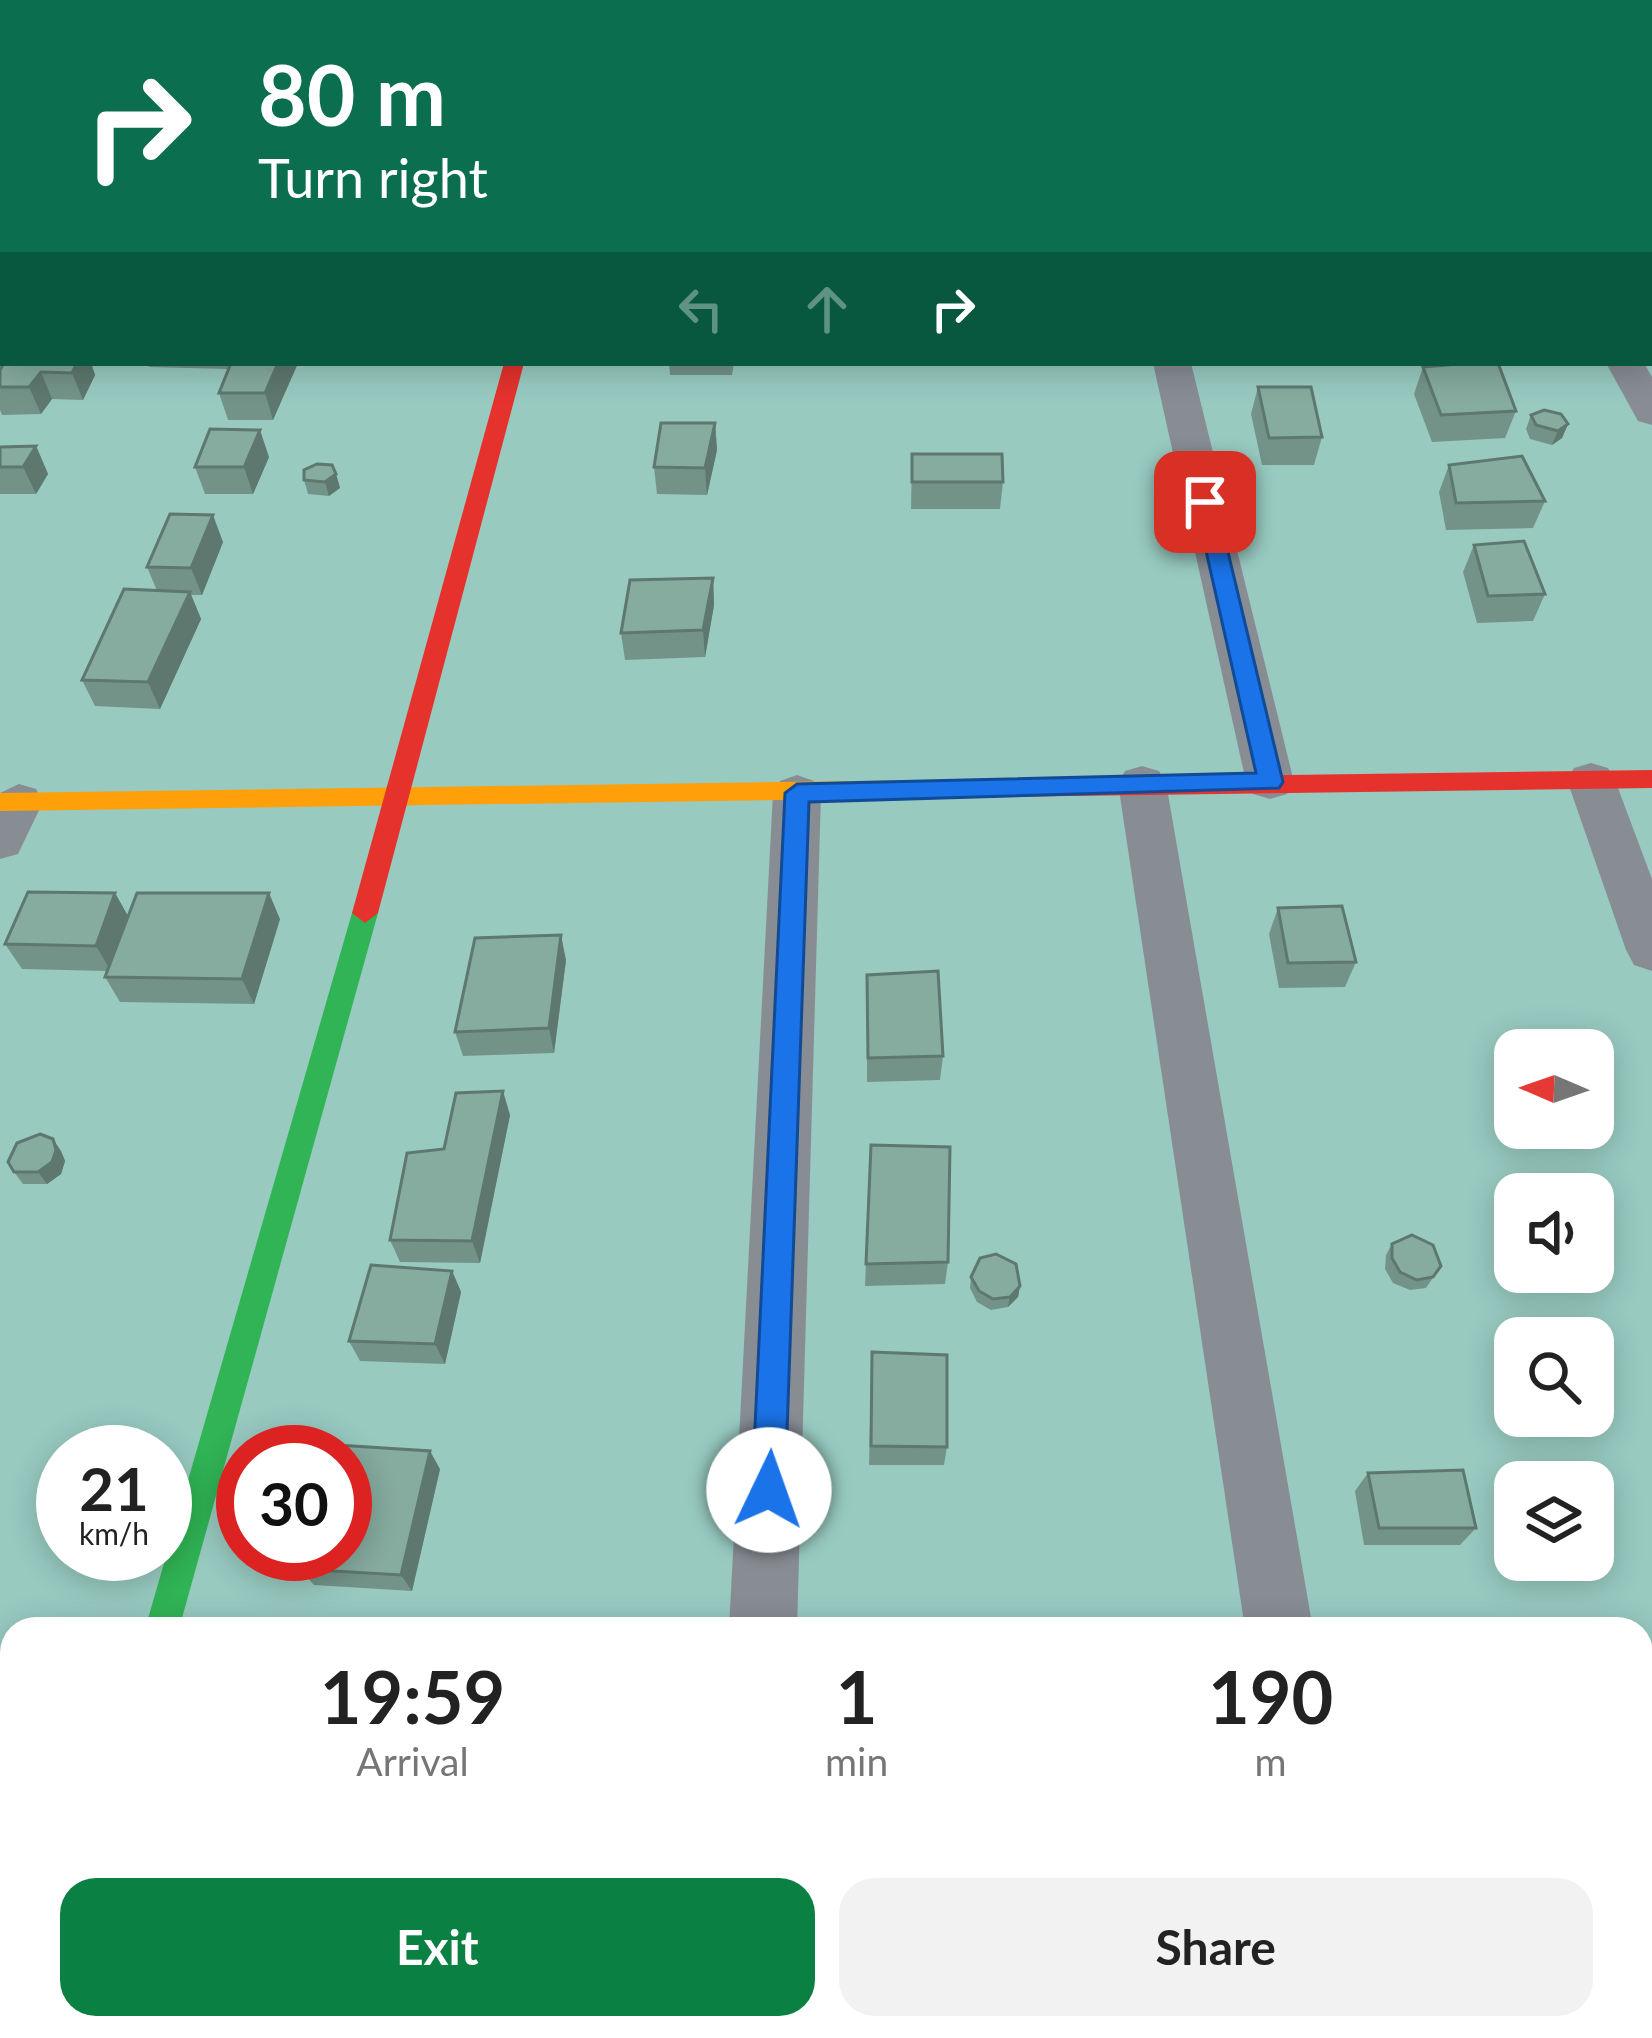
<!DOCTYPE html>
<html lang="en">
<head>
<meta charset="utf-8">
<style>
	body { margin:0; font-family:Lato,sans-serif; background:#f2f2f2; color:#222; height:100vh; display:flex; flex-direction:column; font-size:45px; white-space:nowrap }
	* { box-sizing:border-box; margin:0 }
	p { font-size:39px; color:#767676 }
	.icon { flex:none; width:66px; height:66px; fill:none; stroke:currentColor; stroke-width:2; stroke-linecap:round; stroke-linejoin:round }
	.map { position:relative; flex:1; overflow:hidden }
	.sheet { position:absolute; left:0px; top:1617px; width:1653px; height:423px; display:flex; flex-direction:column; background:#fff; border-radius:36px 36px 0 0; box-shadow:0 6px 30px #0003 }
	.sheet>* { flex:none }
	.top-card { position:absolute; left:0px; top:0px; width:1653px; height:366px; box-shadow:0 6px 30px #0003; background:#0b6e4f; color:#fff; overflow:hidden }
	.needle { width:78px; rotate:272deg }
	.fabs { position:absolute; left:1494px; top:1029px; display:grid; gap:24px }
	.fabs a { display:grid; place-items:center; width:120px; height:120px; border-radius:24px; background:#fff; box-shadow:0 6px 30px #0003; font-size:60px }
	.speed { position:absolute; left:36px; top:1425px; display:flex; gap:24px; font-size:60px; font-weight:700; text-align:center }
	.speed>* { display:grid; place-content:center; width:156px; height:156px; border-radius:50%; background:#fff; box-shadow:0 6px 30px #0003; line-height:1 }
	.speed small { font-size:30px; font-weight:400 }
	.speed .limit { border:18px solid #d22; background:#fff; color:#111 }
	.pin { position:absolute; display:grid; place-items:center; width:102px; height:102px; color:#fff; margin:-51px; border-radius:24px; box-shadow:0 6px 18px #0006 }
	.me { position:absolute; width:132px; margin:-66px; rotate:3deg; stroke-linejoin:round; filter:drop-shadow(0 0 9px #0008) }
	.turn { display:flex; align-items:center; gap:42px; height:252px; padding:0 60px; font-size:54px }
	.turn .icon { width:156px; height:156px; stroke-width:2.5 }
	.turn b { display:block; font-size:84px; line-height:102px }
	.lanes { display:flex; align-items:center; height:114px; padding:0 60px; background:#0003; justify-content:center; gap:60px; direction:ltr }
	.lanes .off { opacity:.35 }
	.eta { display:flex; justify-content:space-evenly; align-items:center; height:204px; text-align:center }
	.eta b { font-size:72px; font-weight:700; line-height:84px }
	.primary-button { display:flex; gap:24px; margin-top:auto; padding:24px 60px }
	.primary-button a { flex:1; height:138px; border-radius:36px; background:#0b8043; color:#fff; font-size:48px; font-weight:700; line-height:138px; text-align:center }
	.primary-button a+a { background:#f2f2f2; color:#222 }
	.map>svg:first-child { display:block }
	.lines { fill:none; stroke-linecap:round; stroke-linejoin:round }
	.street { fill:#888d94; fill-rule:evenodd }
	.fast { fill:#30b455; fill-rule:evenodd }
	.slow { fill:#ff9f0a; fill-rule:evenodd }
	.jam { fill:#e5322d; fill-rule:evenodd }
	.wall { fill:#739389 }
	.shaded-wall { fill:#5e786f }
	.building { fill:#86ab9f; stroke:#5e786f; stroke-width:3 }
	.route { fill:#1a73e8; stroke:#114b97; stroke-width:3 }
</style>
</head>
<body>
<div class="map">
<svg width="1652" height="2038" viewBox="0 0 1652 2038">
	<rect width="100%" height="100%" fill="#98cac0"/>
	<g class="lines">
		<g class="street">
			<polygon points="155,0 185,0 154,3"/>
			<rect x="596" y="0" width="30" height="3"/>
			<polygon points="1072,0 1102,0 1103,3 1073,3"/>
			<polygon points="1414,0 1444,0 1446,3 1416,3"/>
			<polygon points="3,272 3,298 0,299 0,273"/>
			<polygon points="1153,363 1191,363 1294,782 1287,794 1270,799 1253,794 1246,782"/>
			<polygon points="1606,363 1644,363 1652,377 1652,425 1638,421"/>
			<polygon points="1591,763 1608,768 1615,780 1652,879 1652,971 1634,965 1626,950 1567,780 1574,768"/>
			<polygon points="1142,766 1159,771 1166,783 1313,1629 1245,1629 1118,783 1125,771"/>
			<polygon points="797,775 814,781 821,793 797,1629 729,1629 773,793 780,781"/>
			<polygon points="19,784 36,789 43,802 18,854 0,859 0,793"/>
			<polygon points="12,2023 12,2028 88,2028 85,2038 7,2038"/>
			<rect x="708" y="2028" width="78" height="10"/>
			<polygon points="1305,2028 1383,2028 1384,2038 1306,2038"/>
		</g>
		<polygon class="fast" points="365,903 378,913 179,1629 145,1629 352,913"/>
		<polygon class="slow" points="929,780 941,789 929,798 0,811 0,793"/>
		<g class="jam">
			<polygon points="504,363 524,363 378,913 365,923 352,913"/>
			<polygon points="1652,770 1652,788 929,798 917,789 929,780"/>
		</g>
	</g>
	<g class="wall">
		<polygon points="0,0 27,0 28,3 3,3 3,35 0,35"/>
		<rect x="710" y="0" width="29" height="3"/>
		<polygon points="1292,0 1312,0 1311,3 1293,3"/>
		<polygon points="1609,0 1652,0 1652,49 1650,49 1650,3 1608,3"/>
		<rect x="1650" y="120" width="2" height="46"/>
		<rect x="1650" y="175" width="2" height="101"/>
		<polygon points="4,363 91,363 95,375 83,400 52,399 41,414 2,415 0,410 0,370"/>
		<polygon points="147,363 298,363 273,420 228,420 219,393 229,369 149,367"/>
		<polygon points="669,363 734,363 732,375 670,375"/>
		<polygon points="1412,363 1498,363 1516,411 1505,438 1432,442 1414,394 1423,367 1442,366 1413,366"/>
		<polygon points="1258,387 1322,437 1314,465 1262,465 1251,414"/>
		<polygon points="1531,415 1568,424 1562,438 1552,445 1530,439 1526,429"/>
		<polygon points="715,423 717,450 707,495 657,494 654,467"/>
		<polygon points="36,446 48,474 36,494 0,494 0,447"/>
		<polygon points="912,454 1003,482 1000,509 911,509"/>
		<polygon points="269,457 253,494 205,494 195,467"/>
		<polygon points="1449,465 1545,501 1533,528 1446,530 1439,492"/>
		<polygon points="336,474 340,488 329,496 308,494 304,480"/>
		<polygon points="223,542 202,595 191,595 201,619 160,709 95,706 82,680 157,591 147,567"/>
		<polygon points="1474,545 1545,594 1533,621 1477,623 1463,572"/>
		<polygon points="713,578 714,605 705,657 625,660 621,633"/>
		<polygon points="115,893 128,916 280,919 254,1004 120,1002 105,977 107,971 22,969 5,944"/>
		<polygon points="1278,908 1356,962 1345,987 1279,988 1269,934"/>
		<polygon points="566,960 554,1053 463,1056 455,1032"/>
		<polygon points="867,975 943,1056 940,1080 867,1082"/>
		<polygon points="510,1115 480,1263 400,1262 390,1240 444,1149"/>
		<polygon points="871,1145 948,1262 945,1284 865,1286"/>
		<polygon points="61,1151 65,1161 61,1174 47,1184 23,1184 14,1172"/>
		<polygon points="1392,1244 1441,1266 1426,1288 1410,1290 1393,1283 1385,1269 1386,1255"/>
		<polygon points="452,1271 461,1292 445,1364 360,1361 349,1341"/>
		<polygon points="971,1277 1020,1286 1018,1297 1008,1307 991,1310 977,1302 970,1288"/>
		<polygon points="872,1352 947,1447 944,1465 869,1465"/>
		<polygon points="440,1469 412,1591 314,1585 300,1569"/>
		<polygon points="1368,1473 1476,1528 1460,1545 1364,1545 1355,1491"/>
	</g>
	<g class="shaded-wall">
		<polygon points="77,363 91,363 95,375 83,400 72,373"/>
		<polygon points="278,363 298,363 273,420 265,393"/>
		<polygon points="41,372 52,399 41,414 29,387"/>
		<polygon points="715,423 717,450 707,495 705,468"/>
		<polygon points="1568,424 1562,438 1552,445 1558,431"/>
		<polygon points="260,430 269,457 253,494 244,467"/>
		<polygon points="36,446 48,474 36,494 23,467"/>
		<polygon points="336,474 340,488 329,496 325,482"/>
		<polygon points="213,515 223,542 202,595 191,568"/>
		<polygon points="713,578 714,605 705,657 703,630"/>
		<polygon points="190,592 201,619 160,709 148,682"/>
		<polygon points="115,893 129,918 111,971 96,946"/>
		<polygon points="269,893 280,919 254,1004 242,979"/>
		<polygon points="561,935 566,960 554,1053 549,1028"/>
		<polygon points="503,1091 510,1115 480,1263 472,1241"/>
		<polygon points="53,1139 61,1151 65,1161 61,1174 47,1184 38,1172"/>
		<polygon points="452,1271 461,1292 445,1364 435,1344"/>
		<polygon points="1020,1286 1018,1297 1008,1307 1010,1297"/>
		<polygon points="430,1451 440,1469 412,1591 401,1575"/>
	</g>
	<g class="building">
		<polygon points="0,0 16,0 13,3 3,3 3,10 0,10"/>
		<polygon points="225,0 240,0 238,3 223,3"/>
		<polygon points="397,0 428,0 427,3 396,3"/>
		<polygon points="1319,0 1339,0 1341,3 1320,3"/>
		<polygon points="1507,0 1542,0 1544,3 1509,3"/>
		<polygon points="1639,1 1652,1 1652,23 1650,20 1650,3 1640,3"/>
		<rect x="1650" y="175" width="2" height="24"/>
		<rect x="1650" y="206" width="2" height="43"/>
		<polygon points="4,363 77,363 72,373 41,372 29,387 0,387 0,370"/>
		<polygon points="231,363 278,363 265,393 219,393"/>
		<polygon points="1470,363 1498,363 1516,411 1441,415 1423,367"/>
		<polygon points="1258,387 1311,387 1322,437 1269,438"/>
		<polygon points="1544,410 1561,414 1568,424 1558,431 1536,425 1531,415"/>
		<polygon points="661,423 715,423 705,468 654,467"/>
		<polygon points="210,429 260,430 244,467 195,467"/>
		<polygon points="36,446 23,467 0,467 0,447"/>
		<polygon points="912,454 1002,454 1003,482 912,482"/>
		<polygon points="1522,456 1545,501 1456,503 1449,465"/>
		<polygon points="317,464 332,465 336,474 325,482 304,480 304,470"/>
		<polygon points="170,514 213,515 191,568 147,567"/>
		<polygon points="1524,541 1545,594 1488,596 1474,545"/>
		<polygon points="713,578 703,630 621,633 630,580"/>
		<polygon points="124,589 190,592 148,682 82,680"/>
		<polygon points="28,892 115,893 96,946 5,944"/>
		<polygon points="137,893 269,893 242,979 105,977"/>
		<polygon points="1342,906 1356,962 1288,963 1278,908"/>
		<polygon points="561,935 549,1028 455,1032 475,938"/>
		<polygon points="938,971 943,1056 868,1058 867,975"/>
		<polygon points="503,1091 472,1241 390,1240 407,1153 444,1149 456,1093"/>
		<polygon points="40,1134 53,1139 56,1150 52,1162 38,1172 14,1172 8,1162 17,1143"/>
		<polygon points="871,1145 950,1147 948,1262 866,1264"/>
		<polygon points="1412,1235 1433,1245 1441,1266 1433,1277 1417,1280 1400,1272 1392,1258 1392,1244"/>
		<polygon points="996,1254 1016,1264 1020,1286 1010,1297 993,1299 979,1291 971,1277 980,1258"/>
		<polygon points="371,1265 452,1271 435,1344 349,1341"/>
		<polygon points="872,1352 947,1355 947,1447 871,1446"/>
		<polygon points="337,1445 430,1451 401,1575 300,1569 304,1554 345,1554 345,1452 335,1452"/>
		<polygon points="1463,1470 1476,1528 1379,1528 1368,1473"/>
		<polygon points="871,1622 979,1623 979,1629 871,1629"/>
		<polygon points="1521,1628 1521,1629 1426,1629"/>
		<rect x="869" y="2028" width="153" height="10"/>
	</g>
	<polygon class="route" points="1205,496 1216,502 1283,782 1279,788 809,802 785,1490 780,1501 769,1506 757,1501 752,1490 785,793 797,784 1256,773 1195,502"/>
</svg>
<div class="fabs">
<a><svg class="needle" viewBox="-14 -14 28 28"><path d="M0-13l5 13h-10z" fill="#e53935"/><path d="M0 13l5-13h-10z" fill="#767676"/></svg></a>
<a><svg class="icon" aria-label="sound" viewBox="0 0 24 24"><path d="M4 9h4l5-4v14l-5-4H4zM17 9q2 3 0 6"/></svg></a>
<a><svg class="icon" aria-label="search" viewBox="0 0 24 24"><circle cx="10" cy="10" r="6"/><path d="M15 15l6 6"/></svg></a>
<a><svg class="icon" aria-label="layers" viewBox="0 0 24 24"><path d="M12 4l9 5-9 5-9-5zM3 14l9 5 9-5"/></svg></a>
</div>
<div class="speed"><div>21<small>km/h</small></div><div class="limit">30</div></div>
<div class="pin" style="left:1205px;top:502px;background:#d93025"><svg class="icon" aria-label="arrive" viewBox="0 0 24 24"><path d="M6 21V4h12l-3 4 3 4H6"/></svg></div>
<svg class="me" style="left:769px;top:1490px" viewBox="-20 -20 40 40"><circle r="19" fill="#fff"/><path d="M0-13L10 11 0 6-10 11z" fill="#1a73e8"/></svg>
<div class="top-card">
<div class="turn"><svg class="icon" aria-label="right" viewBox="0 0 24 24"><path d="M7 20v-9h11M14 6l5 5-5 5"/></svg><div><b>80 m</b>Turn right</div></div>
<div class="lanes"><svg class="icon off" aria-label="left" viewBox="0 0 24 24"><path d="M17 20v-9H6M10 6l-5 5 5 5"/></svg><svg class="icon off" aria-label="ahead" viewBox="0 0 24 24"><path d="M12 20V5M6 11l6-6 6 6"/></svg><svg class="icon" aria-label="right" viewBox="0 0 24 24"><path d="M7 20v-9h11M14 6l5 5-5 5"/></svg></div>
</div>
<section class="sheet">
<div class="eta">
<div><b>19:59</b><p>Arrival</p></div>
<div><b>1</b><p>min</p></div>
<div><b>190</b><p>m</p></div>
</div>
<div class="primary-button"><a>Exit</a><a>Share</a></div>
</section>
</div>
</body>
</html>
